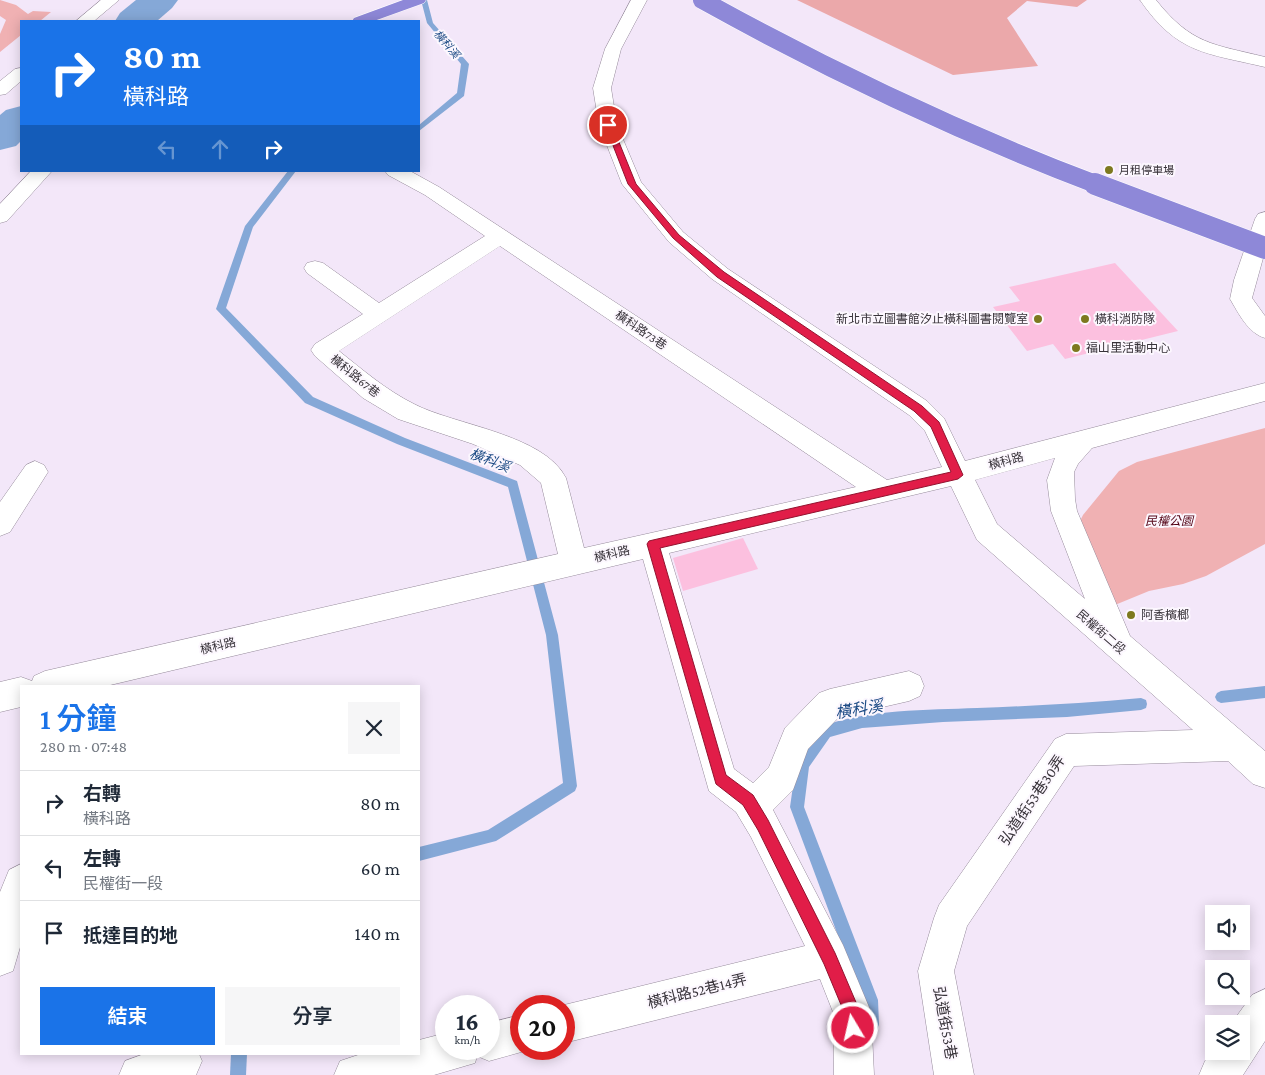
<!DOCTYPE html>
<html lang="zh-TW">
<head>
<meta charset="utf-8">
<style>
	body { margin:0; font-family:"Crimson Pro","Noto Sans TC",serif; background:#f6f6f7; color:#1f2937; height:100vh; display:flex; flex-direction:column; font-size:19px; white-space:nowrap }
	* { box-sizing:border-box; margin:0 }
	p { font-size:16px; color:#747a83 }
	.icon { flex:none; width:28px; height:28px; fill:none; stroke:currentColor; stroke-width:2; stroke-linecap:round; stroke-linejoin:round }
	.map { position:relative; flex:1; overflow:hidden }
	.sheet { position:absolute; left:20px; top:685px; width:400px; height:370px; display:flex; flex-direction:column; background:#fff; border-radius:0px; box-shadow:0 2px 12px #0003 }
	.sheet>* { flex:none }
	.guide { position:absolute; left:20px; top:20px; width:400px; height:152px; border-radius:0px; box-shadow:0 2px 12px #0003; background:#1a73e8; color:#fff; overflow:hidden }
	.buttons { position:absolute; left:1205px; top:905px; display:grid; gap:10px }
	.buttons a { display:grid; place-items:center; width:45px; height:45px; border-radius:0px; background:#fff; box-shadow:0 2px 12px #0003; font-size:25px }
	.speed { position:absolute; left:435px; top:995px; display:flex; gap:10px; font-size:25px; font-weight:700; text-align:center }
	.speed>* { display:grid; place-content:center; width:65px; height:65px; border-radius:50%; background:#fff; box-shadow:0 2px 12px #0003; line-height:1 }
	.speed small { font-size:12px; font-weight:400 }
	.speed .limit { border:8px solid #d22; background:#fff; color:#111 }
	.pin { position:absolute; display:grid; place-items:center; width:42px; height:42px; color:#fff; margin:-21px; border:2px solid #fff; border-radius:50%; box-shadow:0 1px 5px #0007 }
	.me { position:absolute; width:55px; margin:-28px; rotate:351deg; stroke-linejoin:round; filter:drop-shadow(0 0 4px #0008) }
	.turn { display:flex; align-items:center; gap:18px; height:105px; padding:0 20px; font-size:22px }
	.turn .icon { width:65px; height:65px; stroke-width:2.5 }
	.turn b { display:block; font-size:35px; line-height:42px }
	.lanes { display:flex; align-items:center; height:48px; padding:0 20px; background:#0003; justify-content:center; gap:25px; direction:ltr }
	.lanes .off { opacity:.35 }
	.round { display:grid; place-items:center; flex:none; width:52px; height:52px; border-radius:0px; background:#f6f6f7 }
	.overview { display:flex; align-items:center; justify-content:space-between; height:85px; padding:0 20px }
	h1 { font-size:30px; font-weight:600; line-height:38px; color:#1a73e8 }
	.action { display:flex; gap:10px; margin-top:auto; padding:10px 20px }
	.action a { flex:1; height:58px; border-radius:0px; background:#1a73e8; color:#fff; font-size:20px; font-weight:600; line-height:58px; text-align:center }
	.action a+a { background:#f6f6f7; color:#1f2937 }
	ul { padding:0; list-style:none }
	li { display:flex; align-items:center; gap:15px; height:65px; padding:0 20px; border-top:1px solid #e0e1e3 }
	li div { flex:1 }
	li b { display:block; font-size:19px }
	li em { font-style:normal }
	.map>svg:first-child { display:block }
	.green { fill:#f0b1b3 }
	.forest { fill:#eba8aa }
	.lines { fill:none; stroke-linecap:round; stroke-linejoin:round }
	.stream { fill:#85a8d7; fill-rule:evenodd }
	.river { fill:#85a8d7; fill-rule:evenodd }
	.building { fill:#fcc0df }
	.minor-casing { stroke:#968b9b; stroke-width:1 }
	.highway-casing { stroke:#fff; stroke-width:1 }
	.minor { fill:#fff; fill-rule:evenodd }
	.highway { fill:#8e88d8; fill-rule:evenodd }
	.highway-bridge-far1-casing { stroke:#fff; stroke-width:19; stroke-linecap:butt }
	.highway-bridge-casing { stroke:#fff; stroke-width:23; stroke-linecap:butt }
	.highway-bridge-far1 { stroke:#8e88d8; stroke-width:18 }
	.highway-bridge { stroke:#8e88d8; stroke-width:22 }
	.route { fill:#e11d48; stroke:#92132f }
	.poi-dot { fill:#7d791f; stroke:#fcf7fe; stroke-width:2 }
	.labels { text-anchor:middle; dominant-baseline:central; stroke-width:4; stroke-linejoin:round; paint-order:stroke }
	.far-water-label { font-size:11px; font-style:italic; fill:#1d4b85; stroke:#fcf7fe }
	.far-poi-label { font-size:11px; fill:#373239; stroke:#fcf7fe; text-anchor:start }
	.poi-label { font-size:12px; fill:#373239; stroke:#fcf7fe; text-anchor:start }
	.street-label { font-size:12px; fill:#373239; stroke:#fcf7fe }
	.park-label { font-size:12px; font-style:italic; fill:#540416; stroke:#fcf7fe }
	.water-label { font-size:14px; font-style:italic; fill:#1d4b85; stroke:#fcf7fe }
	.near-street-label { font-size:15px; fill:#373239; stroke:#fcf7fe }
	.near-water-label { font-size:16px; font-style:italic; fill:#1d4b85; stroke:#fcf7fe }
</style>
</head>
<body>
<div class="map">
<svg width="1265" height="1075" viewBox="0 0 1265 1075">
	<rect width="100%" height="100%" fill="#f3e7f9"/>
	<g class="green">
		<polygon points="0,0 16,5 28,14 33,11 51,12 40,21 21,21 21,35 0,52 0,34 6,20 0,16"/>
		<polygon points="1265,428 1265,544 1206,576 1183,584 1149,591 1110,607 1079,523 1083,515 1119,471 1137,462"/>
	</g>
	<polygon class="forest" points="797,0 1087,0 1077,7 1027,1 1007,18 1038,66 953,75"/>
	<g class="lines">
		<g class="stream">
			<polygon points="421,0 427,0 433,23 469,64 464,96 419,131 419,125 457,93 461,64 427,23"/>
			<polygon points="288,171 296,171 253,227 226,308 313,397 405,438 517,481 558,635 577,786 575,791 496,841 419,861 419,847 488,830 563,783 546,635 508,487 397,444 305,403 216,309 245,226"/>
			<polygon points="1265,686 1265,698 1221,703 1217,701 1215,697 1217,693 1221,691"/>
			<path d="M1141,698L1146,700L1147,704L1146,708L1141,710L1067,717L943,722L862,728L830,737L809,767L804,807L878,1000L879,1024L877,1030L871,1032L865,1030L863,1024L862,1000L790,807L796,765L821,727C866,709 928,710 977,708C1032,706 1086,703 1141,698Z"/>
			<polygon points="231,1054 247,1054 246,1075 230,1075"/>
		</g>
		<g class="river">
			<polygon points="136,0 178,0 172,8 157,21 115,21 120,13"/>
			<polygon points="21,106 21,141 16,146 0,150 0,115 6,110"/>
		</g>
	</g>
	<g class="building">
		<polygon points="1115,263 1178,331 1065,359 1053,344 1027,351 993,307 1020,301 1009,287"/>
		<polygon points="743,538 758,569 683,591 673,558"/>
	</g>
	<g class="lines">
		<g class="minor-casing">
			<g id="minor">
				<polygon points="101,0 119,0 94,21 76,21"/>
				<path d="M631,0H647L621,49L611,88L617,125L641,182L683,232L728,269L927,401L944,418L965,461L1265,383V401L1092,448L1078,464L1074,472L1075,499L1077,511L1130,636L1265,751V788L1253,784L1228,761L1074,766L967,926L954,971L974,1075H934L918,971L934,918L939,905L1055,739L1066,734L1193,730L977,540L951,486L669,553L734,769L753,783L769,767L785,728L819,693L830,689L909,671L920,676L924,686L920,696L909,701L839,717L808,749L793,790L773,810L843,945L871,1012L874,1075H834L833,1012L820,979L564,1043V1006H561L564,1005L805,946L751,837L736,812L709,791L643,559L106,686H21V707L0,712V682L21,677L32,681L34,676L45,671L558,554L541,483L520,465L473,444L398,419L363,398L315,356L311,350L315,344L363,314L307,273L304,268L307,263L315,261L323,263L379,303L485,236L425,195L388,175L385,171H410L439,187L887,480L942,467L925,431L909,415L712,279L669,242L622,184L599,125L593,88L605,49ZM500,246L856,487L584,548L566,478C544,434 454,425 414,404C386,390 363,370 339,351ZM1055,458L1047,480L1051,511L1085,599L997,524L975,480Z"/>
				<path d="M1140,0H1156C1192,45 1213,44 1265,57V67C1206,53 1177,54 1140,0Z"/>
				<polygon points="21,68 21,81 6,94 0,95 0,81 15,69"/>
				<polygon points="31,171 52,171 7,221 0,223 0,204"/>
				<path d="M1265,212V251L1252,298L1265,316V338C1248,333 1239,314 1230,299L1234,280L1255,219L1258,214Z"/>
				<polygon points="35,461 44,465 48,472 10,532 0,536 0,502 26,465"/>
				<polygon points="21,864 21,944 13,971 0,976 0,892 9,870"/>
				<polygon points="1265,989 1265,1041 1243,1075 1199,1075 1205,1061 1214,1049 1214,1051 1241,1051 1241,1024 1231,1024 1252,995"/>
				<polygon points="521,1015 521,1049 532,1049 489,1061 477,1056 475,1063 434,1075 334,1075 340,1061 361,1054 419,1054 419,1040 446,1033 446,1049 489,1049 489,1023"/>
				<polygon points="144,1054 199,1054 202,1061 196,1075 119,1075 125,1061"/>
			</g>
		</g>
		<g class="highway-casing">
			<polygon id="highway" points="403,0 426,0 424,3 374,21 352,21 354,18"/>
		</g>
		<use href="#minor" class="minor"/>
		<use href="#highway" class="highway"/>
		<g class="highway-bridge-far1-casing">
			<path id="highway-bridge-far1" d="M702,0C830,71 961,133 1098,185"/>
		</g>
		<g class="highway-bridge-casing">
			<polyline id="highway-bridge" points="1095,184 1265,248"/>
		</g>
		<use href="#highway-bridge-far1" class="highway-bridge-far1"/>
		<use href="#highway-bridge" class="highway-bridge"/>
	</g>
	<polygon class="route" points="606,124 612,125 636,184 679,235 724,272 922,406 939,422 963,475 958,479 660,548 726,775 753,795 768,820 835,953 858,1007 860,1012 861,1028 858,1033 853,1036 847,1033 845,1028 844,1012 824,964 758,830 743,805 716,784 647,544 649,541 653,540 951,472 931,427 914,411 717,277 673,238 628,184 605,125"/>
	<g class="poi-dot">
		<circle cx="1109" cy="170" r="5"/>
		<circle cx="1038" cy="319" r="5"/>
		<circle cx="1085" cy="319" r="5"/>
		<circle cx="1076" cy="348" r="5"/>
		<circle cx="1131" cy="615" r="5"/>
	</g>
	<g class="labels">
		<g class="far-water-label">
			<text transform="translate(447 44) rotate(50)">橫科溪</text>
		</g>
		<g class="far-poi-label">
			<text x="1119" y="170">月租停車場</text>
		</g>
		<g class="poi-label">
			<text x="1028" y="319" text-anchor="end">新北市立圖書館汐止橫科圖書閱覽室</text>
			<text x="1095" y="319">橫科消防隊</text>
			<text x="1086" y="348">福山里活動中心</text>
			<text x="1141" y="615">阿香檳榔</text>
		</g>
		<g class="street-label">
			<text transform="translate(641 330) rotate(34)">橫科路73巷</text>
			<text transform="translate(355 376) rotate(39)">橫科路67巷</text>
			<text transform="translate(1006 461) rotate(-15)">橫科路</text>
			<text transform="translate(612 554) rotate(-13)">橫科路</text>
			<text transform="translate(1101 632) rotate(41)">民權街二段</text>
			<text transform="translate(218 646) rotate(-13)">橫科路</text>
		</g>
		<g class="park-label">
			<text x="1169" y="521">民權公園</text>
		</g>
		<g class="water-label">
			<text transform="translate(490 460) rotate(21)">橫科溪</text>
		</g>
		<g class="near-street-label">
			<text transform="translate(1032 800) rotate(-56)">弘道街53巷30弄</text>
			<text transform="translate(697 991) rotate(-14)">橫科路52巷14弄</text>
			<text transform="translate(945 1023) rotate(80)">弘道街53巷</text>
		</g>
		<g class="near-water-label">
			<text transform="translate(859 709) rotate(-9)">橫科溪</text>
		</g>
	</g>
</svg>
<div class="buttons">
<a><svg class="icon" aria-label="sound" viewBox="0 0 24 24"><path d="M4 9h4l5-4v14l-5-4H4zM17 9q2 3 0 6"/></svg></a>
<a><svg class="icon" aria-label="search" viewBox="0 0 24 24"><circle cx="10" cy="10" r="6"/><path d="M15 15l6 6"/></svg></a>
<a><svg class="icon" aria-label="layers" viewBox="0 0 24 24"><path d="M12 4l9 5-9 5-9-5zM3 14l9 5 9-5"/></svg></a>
</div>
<div class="speed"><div>16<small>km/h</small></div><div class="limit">20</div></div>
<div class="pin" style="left:608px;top:125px;background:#d93025"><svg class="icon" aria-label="arrive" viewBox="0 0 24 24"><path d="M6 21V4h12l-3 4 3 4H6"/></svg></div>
<svg class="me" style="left:853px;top:1028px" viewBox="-20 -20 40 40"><circle r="17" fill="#e11d48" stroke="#fff" stroke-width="3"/><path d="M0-11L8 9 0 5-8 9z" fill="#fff"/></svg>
<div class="guide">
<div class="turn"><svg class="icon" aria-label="right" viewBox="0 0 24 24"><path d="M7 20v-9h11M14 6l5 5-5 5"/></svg><div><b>80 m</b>橫科路</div></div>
<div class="lanes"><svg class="icon off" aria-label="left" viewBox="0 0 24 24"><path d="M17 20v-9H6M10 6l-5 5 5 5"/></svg><svg class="icon off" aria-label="ahead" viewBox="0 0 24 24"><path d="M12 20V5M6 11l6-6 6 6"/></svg><svg class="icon" aria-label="right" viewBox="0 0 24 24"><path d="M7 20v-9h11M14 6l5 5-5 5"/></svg></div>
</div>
<section class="sheet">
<div class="overview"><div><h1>1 分鐘</h1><p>280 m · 07:48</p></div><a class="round"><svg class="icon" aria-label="close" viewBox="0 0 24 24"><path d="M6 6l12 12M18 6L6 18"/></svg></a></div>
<ul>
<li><svg class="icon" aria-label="right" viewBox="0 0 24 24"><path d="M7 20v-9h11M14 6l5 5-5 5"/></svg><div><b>右轉</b><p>橫科路</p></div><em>80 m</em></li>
<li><svg class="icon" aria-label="left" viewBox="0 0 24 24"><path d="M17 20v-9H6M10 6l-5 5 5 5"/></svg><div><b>左轉</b><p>民權街一段</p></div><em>60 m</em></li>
<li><svg class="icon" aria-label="arrive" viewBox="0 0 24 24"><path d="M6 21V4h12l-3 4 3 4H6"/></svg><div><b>抵達目的地</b></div><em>140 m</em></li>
</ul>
<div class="action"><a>結束</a><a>分享</a></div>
</section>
</div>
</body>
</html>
